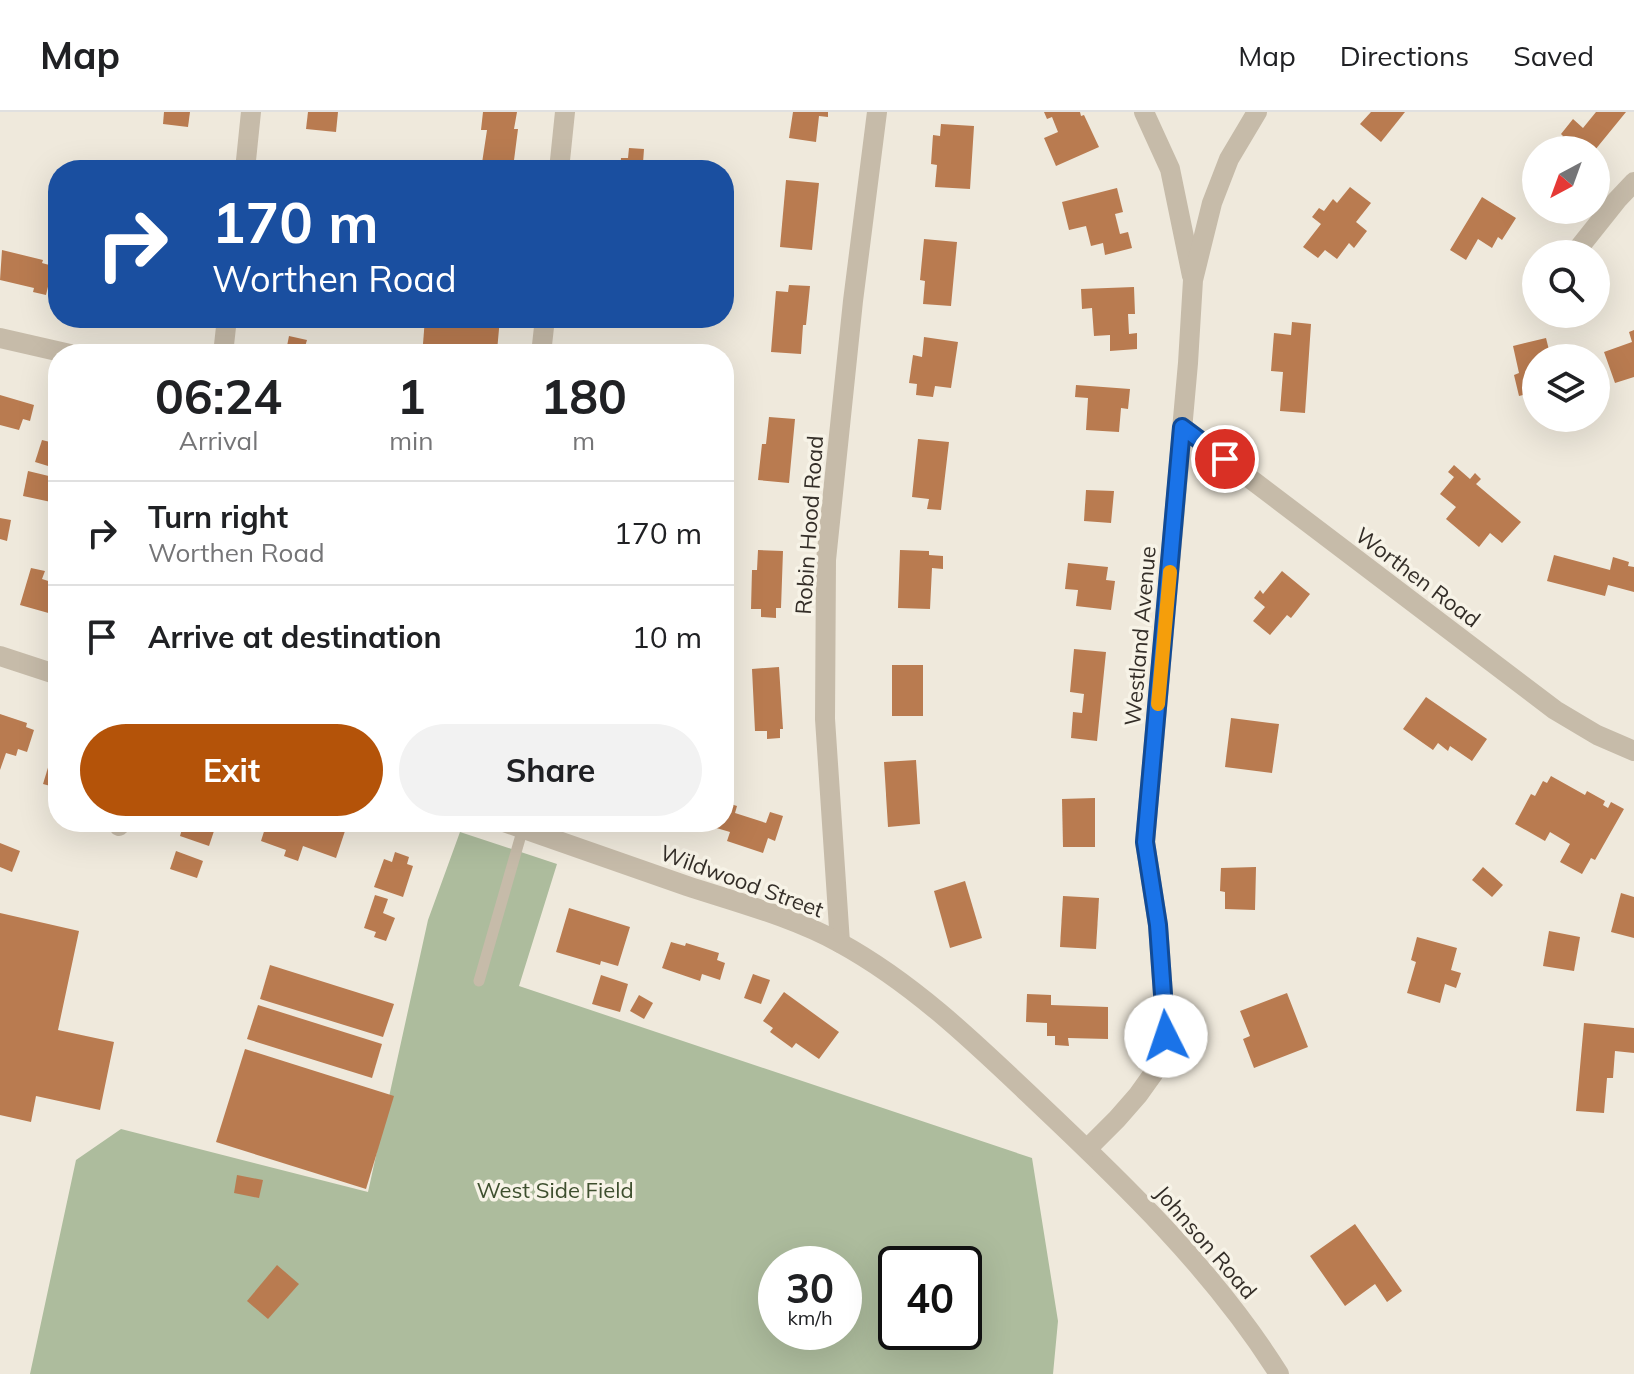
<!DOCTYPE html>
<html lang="en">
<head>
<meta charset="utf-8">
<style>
	body { margin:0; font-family:Mulish,sans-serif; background:#f2f2f2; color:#202124; height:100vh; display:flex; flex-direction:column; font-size:30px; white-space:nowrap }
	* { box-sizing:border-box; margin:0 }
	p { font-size:26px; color:#757577 }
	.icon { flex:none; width:44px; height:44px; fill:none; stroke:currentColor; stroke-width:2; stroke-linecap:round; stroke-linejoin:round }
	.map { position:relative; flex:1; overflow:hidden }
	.details { position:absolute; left:48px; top:232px; width:686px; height:488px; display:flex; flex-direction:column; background:#fff; border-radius:32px; box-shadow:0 8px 32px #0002 }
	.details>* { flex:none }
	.guide { position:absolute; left:48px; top:48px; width:686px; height:168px; border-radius:32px; box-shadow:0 8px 32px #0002; background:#1a4fa0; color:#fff; overflow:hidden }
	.needle { width:52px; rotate:221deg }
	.tools { position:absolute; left:1522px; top:24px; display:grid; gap:16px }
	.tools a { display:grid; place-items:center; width:88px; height:88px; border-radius:50%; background:#fff; box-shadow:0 8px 32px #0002; font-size:40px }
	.speed { position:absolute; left:758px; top:1134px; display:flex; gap:16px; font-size:40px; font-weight:700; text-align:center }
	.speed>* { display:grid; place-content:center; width:104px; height:104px; border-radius:50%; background:#fff; box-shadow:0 8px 32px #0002; line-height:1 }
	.speed small { font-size:20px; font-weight:400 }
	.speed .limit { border:4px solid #111; border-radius:12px; background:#fff; color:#111 }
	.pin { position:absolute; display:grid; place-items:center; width:68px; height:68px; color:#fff; margin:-34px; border:4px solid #fff; border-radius:50%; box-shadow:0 2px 8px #0007 }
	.me { position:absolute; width:88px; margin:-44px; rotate:356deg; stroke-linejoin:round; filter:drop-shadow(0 0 6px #0008) }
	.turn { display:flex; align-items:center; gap:28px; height:168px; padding:0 32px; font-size:36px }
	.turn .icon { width:104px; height:104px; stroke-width:2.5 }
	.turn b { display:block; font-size:56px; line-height:68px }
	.eta { display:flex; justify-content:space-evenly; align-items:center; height:136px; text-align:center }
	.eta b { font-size:48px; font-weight:700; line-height:56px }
	.button { display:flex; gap:16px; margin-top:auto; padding:16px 32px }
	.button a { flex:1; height:92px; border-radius:48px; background:#b45309; color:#fff; font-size:32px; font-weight:700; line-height:92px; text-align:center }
	.button a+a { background:#f2f2f2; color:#202124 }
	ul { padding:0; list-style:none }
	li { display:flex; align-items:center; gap:24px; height:104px; padding:0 32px; border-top:2px solid #e0e0e0 }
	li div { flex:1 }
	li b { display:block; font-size:30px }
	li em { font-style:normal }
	header { display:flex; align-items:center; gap:48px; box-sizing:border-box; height:112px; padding:0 40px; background:#fff; border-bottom:2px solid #e0e0e0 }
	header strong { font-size:38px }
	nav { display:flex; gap:44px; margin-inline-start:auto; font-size:28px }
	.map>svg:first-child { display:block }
	.green { fill:#adbc9d; fill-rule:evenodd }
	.building { fill:#b97b50 }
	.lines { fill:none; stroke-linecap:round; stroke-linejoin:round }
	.service { stroke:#c6bba9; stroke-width:11 }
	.minor { stroke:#c6bba9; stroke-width:20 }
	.tertiary { stroke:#c6bba9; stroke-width:20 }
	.route-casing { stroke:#114b97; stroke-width:20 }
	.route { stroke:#1a73e8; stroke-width:14 }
	.slow { stroke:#f59e0b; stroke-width:14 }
	.labels { text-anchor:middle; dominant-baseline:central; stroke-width:7; stroke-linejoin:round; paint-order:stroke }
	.street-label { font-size:22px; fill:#342e28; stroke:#f7f3e7 }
	.park-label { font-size:22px; fill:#3e4f2e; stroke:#f7f3e7 }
</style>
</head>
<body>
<header>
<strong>Map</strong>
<nav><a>Map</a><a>Directions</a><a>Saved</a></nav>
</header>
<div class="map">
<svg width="1634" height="1262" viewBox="0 0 1634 1262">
	<rect width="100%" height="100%" fill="#efe9dc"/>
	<path class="green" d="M460,720L557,752L519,874L1032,1046L1058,1209L1053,1262H30L76,1048L121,1017L368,1080L428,808ZM776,1152H844V1220H776ZM896,1152H964V1220H896Z"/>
	<g class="building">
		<polygon points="164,0 190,0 188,15 163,12"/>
		<polygon points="308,0 338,0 336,20 306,17"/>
		<polygon points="483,0 517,0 514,17 518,17 513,56 482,51 487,18 481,18"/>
		<polygon points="793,0 828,0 828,5 819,4 816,30 789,26"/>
		<polygon points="1044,0 1080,0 1081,4 1084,3 1099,35 1056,54 1044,26 1058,20 1052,5 1047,7"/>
		<polygon points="1371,0 1405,0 1381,30 1360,12"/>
		<polygon points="1596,0 1626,0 1595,38 1592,35 1589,38 1563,38 1556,32 1563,24 1561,22 1573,7 1583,16"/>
		<polygon points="941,12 974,14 970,77 935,75 937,53 931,52 933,23 940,24"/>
		<polygon points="629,36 644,37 643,51 661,53 661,58 620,58 621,46 628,46"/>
		<polygon points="786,68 819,71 812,138 780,135"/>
		<polygon points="1350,75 1371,91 1356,110 1367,119 1354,136 1349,131 1337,147 1325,138 1318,146 1303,135 1321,112 1312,105 1319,96 1324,99 1333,87 1337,91"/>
		<polygon points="1117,76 1123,100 1115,102 1120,122 1128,120 1132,136 1105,143 1103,131 1091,134 1086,114 1069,118 1062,90"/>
		<polygon points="1482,85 1516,106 1502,128 1498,125 1492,136 1478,127 1466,148 1450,138"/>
		<polygon points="924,127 957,130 951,194 923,192 925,169 920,168"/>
		<polygon points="2,138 43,148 42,151 53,154 46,183 33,180 34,176 0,168"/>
		<polygon points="789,173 810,174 806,213 803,213 801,242 771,240 776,179 788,180"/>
		<polygon points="1134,175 1135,202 1128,202 1129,222 1137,221 1137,237 1110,239 1110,223 1094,224 1092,196 1082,197 1081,177"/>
		<polygon points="158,206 193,206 191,215"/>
		<polygon points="425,206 500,206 497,239 423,232"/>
		<polygon points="1292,210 1311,212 1305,301 1280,299 1283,260 1271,259 1274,221 1291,223"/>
		<polygon points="1634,218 1634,265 1615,271 1604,240 1632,230 1629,220"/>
		<polygon points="289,224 307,228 304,238 314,240 315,236 336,242 288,242 290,235 287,234"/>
		<polygon points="924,225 958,230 951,276 935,274 933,285 916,283 917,272 909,271 913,243 922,245"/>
		<polygon points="1546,226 1551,246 1536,246 1536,280 1519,284 1514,263 1519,261 1513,234"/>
		<polygon points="1076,273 1130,277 1128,297 1121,296 1119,320 1086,318 1088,286 1075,285"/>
		<polygon points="0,283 34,293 30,309 23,307 19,318 0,313"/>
		<polygon points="769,305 795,307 789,371 758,368 762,332 766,332"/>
		<polygon points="918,327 949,330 941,398 927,397 929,387 912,385"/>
		<polygon points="42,328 58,332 58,357 35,350"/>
		<polygon points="1454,353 1470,367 1475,361 1481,367 1476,372 1521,410 1502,431 1490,421 1479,435 1446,407 1456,395 1440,382 1454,365 1448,360"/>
		<polygon points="28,359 57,366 51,390 23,384"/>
		<polygon points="1086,378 1114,379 1111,411 1084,409"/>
		<polygon points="0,406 11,408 7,429 0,427"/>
		<polygon points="758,438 783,439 781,496 776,496 776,506 761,505 761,497 751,497 752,458 757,458"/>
		<polygon points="900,438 929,439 929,443 943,444 943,457 932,456 930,497 898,496"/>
		<polygon points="1554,443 1610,458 1613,445 1629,450 1628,454 1634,455 1634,480 1608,473 1605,484 1547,469"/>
		<polygon points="1068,451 1108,455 1106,468 1115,469 1111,498 1076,494 1078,478 1065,477"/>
		<polygon points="31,456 45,459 42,467 58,472 58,496 54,495 52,502 20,493"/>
		<polygon points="1282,459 1310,482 1291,506 1287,503 1270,523 1253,509 1265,495 1254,486 1260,478 1263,482"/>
		<polygon points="1074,537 1106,540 1097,629 1071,626 1073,600 1082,601 1084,582 1070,580"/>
		<rect x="892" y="553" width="31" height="51"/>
		<polygon points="779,555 783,617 780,617 780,626 767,627 767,619 755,619 752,557"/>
		<polygon points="1426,585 1487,627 1472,649 1450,634 1448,639 1438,631 1433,638 1403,617"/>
		<polygon points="0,602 27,611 26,615 34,618 27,640 18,637 16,644 6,641 0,658"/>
		<polygon points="1231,606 1279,612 1272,661 1225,655"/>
		<polygon points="57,626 58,626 58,676 43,672"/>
		<polygon points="916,648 920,712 888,715 884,650"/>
		<polygon points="1551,664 1585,683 1587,679 1605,689 1603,693 1608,696 1611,690 1624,697 1595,748 1591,746 1582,762 1560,750 1570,732 1550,720 1545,729 1515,712 1531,682 1535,684 1543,669 1547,671"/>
		<polygon points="1095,686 1095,735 1063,735 1062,687"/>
		<polygon points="724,690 737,694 735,701 766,711 770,700 783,704 775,729 768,726 763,741 727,729 730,720 713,715 714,710 724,710"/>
		<polygon points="184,710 217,710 209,734 180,724"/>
		<polygon points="267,710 294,712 294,710 318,710 345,719 336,746 303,734 298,749 284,744 286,738 261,729"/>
		<polygon points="0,731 20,739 12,760 0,755"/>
		<polygon points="176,739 203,749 197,766 170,757"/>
		<polygon points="395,740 409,745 407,752 413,754 403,785 374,775 384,747 392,750"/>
		<polygon points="1256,755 1255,798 1225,797 1225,780 1220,779 1221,756"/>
		<polygon points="1483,755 1503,773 1492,785 1472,768"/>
		<polygon points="965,769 982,826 950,836 934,779"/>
		<polygon points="1621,781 1634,785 1634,826 1611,820"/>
		<polygon points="375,783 388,787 383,801 395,806 386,829 374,825 376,820 364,816"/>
		<polygon points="1063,784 1099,786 1096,837 1060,835"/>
		<polygon points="569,796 630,815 618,854 601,849 600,853 556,840"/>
		<polygon points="0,801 79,819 58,918 114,930 100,998 36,984 31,1010 0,1003"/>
		<polygon points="1549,819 1580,825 1574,859 1543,854"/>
		<polygon points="1417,825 1457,836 1451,858 1461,861 1456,876 1445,872 1440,891 1407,881 1416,850 1411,848"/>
		<polygon points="671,830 685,834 686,831 719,841 717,848 725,851 720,868 702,862 700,869 662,856"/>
		<polygon points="270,853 394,892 383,925 260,887"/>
		<polygon points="753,862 770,868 761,892 744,886"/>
		<polygon points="601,863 628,872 620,900 592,892"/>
		<polygon points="784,880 839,920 819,947 796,931 792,936 770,920 773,916 763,909"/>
		<polygon points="1287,881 1308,935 1254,956 1243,927 1250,924 1240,899"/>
		<polygon points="1027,882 1051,883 1051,893 1108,895 1108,927 1068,926 1069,934 1055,933 1055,924 1047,924 1047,911 1026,910"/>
		<polygon points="639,883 653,891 644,907 630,899"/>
		<polygon points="258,893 382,932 372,966 247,927"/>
		<polygon points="1584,911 1634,916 1634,941 1615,939 1613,966 1607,966 1604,1001 1576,999"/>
		<polygon points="245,937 394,984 366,1077 216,1030"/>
		<polygon points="237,1063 263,1068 259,1086 234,1081"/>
		<polygon points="1355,1112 1402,1179 1387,1190 1375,1172 1345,1194 1310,1144"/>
		<polygon points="277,1153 299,1172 268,1207 247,1189"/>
	</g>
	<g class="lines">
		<polyline class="service" points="479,869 523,716"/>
		<g class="minor">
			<polyline points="245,58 251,0"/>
			<polyline points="559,58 565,0"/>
			<polyline points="1574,142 1617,88 1634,70"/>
			<polyline points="0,226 70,242"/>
			<polyline points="223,242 227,206"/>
			<polyline points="541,242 545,206"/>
			<polyline points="1182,315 1555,598 1597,623 1634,639"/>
			<polyline points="119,714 120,710"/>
			<polyline points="840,831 825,607 826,448 853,189 877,0"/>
		</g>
		<g class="tertiary">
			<polyline points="1144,0 1170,57 1192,164"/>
			<polyline points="0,544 58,563"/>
			<path d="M504,710C565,731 626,753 687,774C739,791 793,805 840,831C913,871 974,930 1034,987C1123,1071 1213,1157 1279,1262"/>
			<polyline points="1087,1037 1117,1007 1138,983 1153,962 1166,924 1158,813 1145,730 1188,251 1193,168 1212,91 1229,47 1257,0"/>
		</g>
	</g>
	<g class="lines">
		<g class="route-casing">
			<polyline id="route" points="1166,924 1158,813 1145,730 1182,315 1225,347"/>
		</g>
		<use href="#route" class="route"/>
		<polyline class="slow" points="1158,592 1170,460"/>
	</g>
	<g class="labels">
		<g class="street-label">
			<text transform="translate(809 413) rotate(-86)">Robin Hood Road</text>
			<text transform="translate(1418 465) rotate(37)">Worthen Road</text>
			<text transform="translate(1140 524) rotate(-85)">Westland Avenue</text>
			<text transform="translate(742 769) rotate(20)">Wildwood Street</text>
			<text transform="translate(1206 1130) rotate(49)">Johnson Road</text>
		</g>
		<g class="park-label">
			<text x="555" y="1078">West Side Field</text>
		</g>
	</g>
</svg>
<div class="tools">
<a><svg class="needle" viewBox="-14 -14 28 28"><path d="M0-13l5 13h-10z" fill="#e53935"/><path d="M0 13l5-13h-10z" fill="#757577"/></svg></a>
<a><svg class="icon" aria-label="search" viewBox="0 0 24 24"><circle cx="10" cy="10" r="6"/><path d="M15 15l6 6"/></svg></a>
<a><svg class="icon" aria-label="layers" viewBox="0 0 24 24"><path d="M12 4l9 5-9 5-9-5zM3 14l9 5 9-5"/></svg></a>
</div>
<div class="speed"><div>30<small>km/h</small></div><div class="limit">40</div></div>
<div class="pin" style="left:1225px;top:347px;background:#d93025"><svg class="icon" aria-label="arrive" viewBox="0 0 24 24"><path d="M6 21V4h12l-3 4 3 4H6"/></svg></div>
<svg class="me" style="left:1166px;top:924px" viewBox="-20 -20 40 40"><circle r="19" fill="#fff"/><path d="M0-13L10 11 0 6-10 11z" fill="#1a73e8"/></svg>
<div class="guide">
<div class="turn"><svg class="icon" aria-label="right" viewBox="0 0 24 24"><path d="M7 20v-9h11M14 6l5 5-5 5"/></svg><div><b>170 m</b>Worthen Road</div></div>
</div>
<section class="details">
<div class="eta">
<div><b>06:24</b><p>Arrival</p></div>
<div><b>1</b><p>min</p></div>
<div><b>180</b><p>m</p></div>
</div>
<ul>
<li><svg class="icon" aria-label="right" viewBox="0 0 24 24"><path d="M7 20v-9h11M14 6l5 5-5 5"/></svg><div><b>Turn right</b><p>Worthen Road</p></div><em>170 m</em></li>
<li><svg class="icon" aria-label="arrive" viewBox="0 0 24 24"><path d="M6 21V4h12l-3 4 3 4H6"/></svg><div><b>Arrive at destination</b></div><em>10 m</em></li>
</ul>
<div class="button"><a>Exit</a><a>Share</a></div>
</section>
</div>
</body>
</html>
